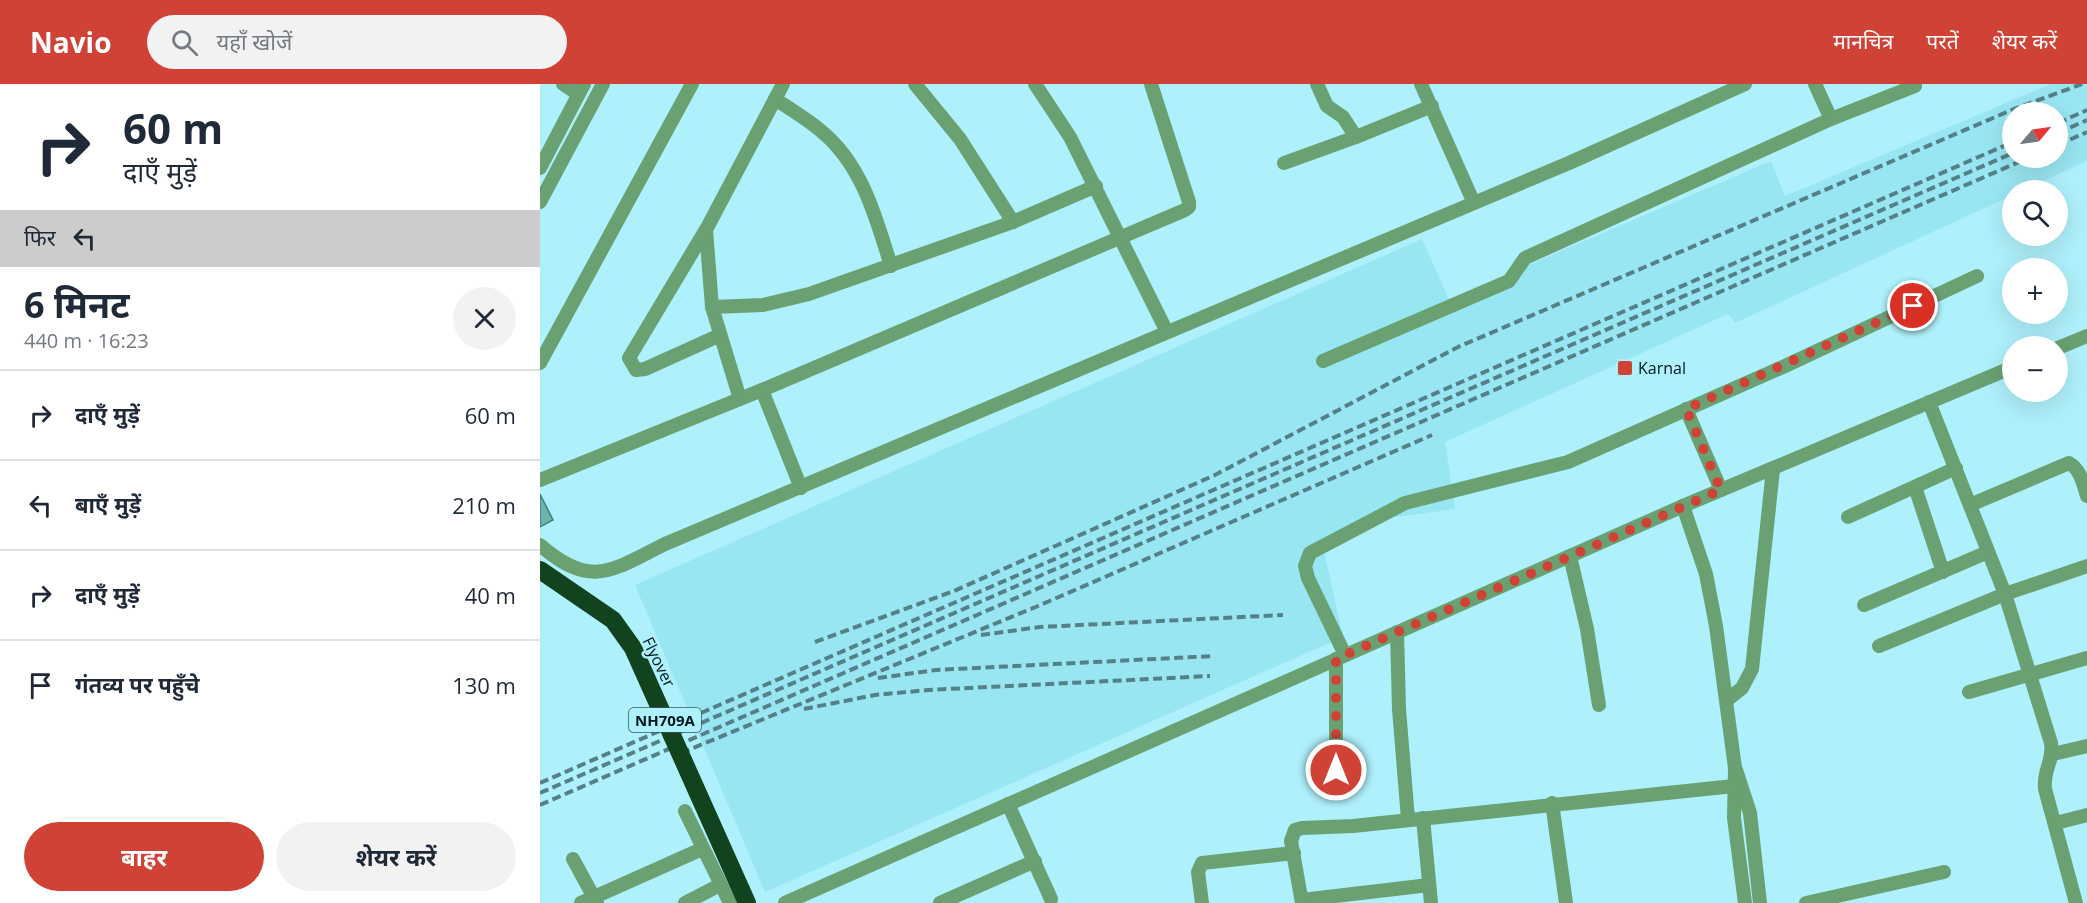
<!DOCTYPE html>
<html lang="hi">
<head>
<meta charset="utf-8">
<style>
	body { margin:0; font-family:"Open Sans","Noto Sans Devanagari",sans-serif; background:#f2f2f3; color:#1f2937; height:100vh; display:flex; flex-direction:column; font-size:22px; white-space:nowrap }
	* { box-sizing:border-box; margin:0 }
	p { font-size:20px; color:#747a83 }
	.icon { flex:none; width:33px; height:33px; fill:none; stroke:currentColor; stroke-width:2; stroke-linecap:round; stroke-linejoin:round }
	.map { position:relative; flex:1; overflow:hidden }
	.side { display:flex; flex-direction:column; background:#fff; width:540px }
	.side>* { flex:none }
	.top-card { background:#fff; color:#1f2937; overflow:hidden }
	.needle { width:39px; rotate:61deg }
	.tools { position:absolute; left:1462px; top:18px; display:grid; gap:12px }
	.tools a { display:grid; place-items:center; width:66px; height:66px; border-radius:50%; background:#fff; box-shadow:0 6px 24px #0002; font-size:30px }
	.pin { position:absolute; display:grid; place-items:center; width:51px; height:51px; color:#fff; margin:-26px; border:3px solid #fff; border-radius:50%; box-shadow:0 2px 6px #0007 }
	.me { position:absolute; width:66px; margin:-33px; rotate:0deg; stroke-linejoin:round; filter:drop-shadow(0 0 4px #0008) }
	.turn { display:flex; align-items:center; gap:21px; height:126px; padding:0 24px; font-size:27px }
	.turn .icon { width:78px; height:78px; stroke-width:2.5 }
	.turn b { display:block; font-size:42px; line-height:51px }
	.then { display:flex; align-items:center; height:57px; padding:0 24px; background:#0003; gap:12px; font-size:22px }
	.round { display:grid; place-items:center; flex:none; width:63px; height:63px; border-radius:32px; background:#f2f2f3 }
	.head { display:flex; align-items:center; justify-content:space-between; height:102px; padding:0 24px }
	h1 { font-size:36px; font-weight:700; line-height:45px }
	.button { display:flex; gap:12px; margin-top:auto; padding:12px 24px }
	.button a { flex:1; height:69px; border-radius:36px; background:#d04236; color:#fff; font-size:24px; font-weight:700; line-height:69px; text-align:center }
	.button a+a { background:#f2f2f3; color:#1f2937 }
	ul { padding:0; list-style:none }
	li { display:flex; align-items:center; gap:18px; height:90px; padding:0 24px; border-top:2px solid #e0e1e3 }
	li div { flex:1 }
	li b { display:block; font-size:22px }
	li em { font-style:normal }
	header { display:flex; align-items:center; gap:36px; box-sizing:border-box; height:84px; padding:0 30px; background:#d04236; color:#fff }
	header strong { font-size:28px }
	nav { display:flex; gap:33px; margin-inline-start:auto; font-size:21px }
	.search { width:420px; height:54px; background:#f2f2f3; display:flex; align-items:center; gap:15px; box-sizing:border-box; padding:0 21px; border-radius:33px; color:#747a83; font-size:22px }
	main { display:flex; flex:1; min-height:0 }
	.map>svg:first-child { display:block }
	.built { fill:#99e6f3; fill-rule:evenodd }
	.building { fill:#71b2ad; stroke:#3f817c; stroke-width:1.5 }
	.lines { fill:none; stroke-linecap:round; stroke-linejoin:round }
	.minor { stroke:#69a173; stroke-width:14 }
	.rail { stroke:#548087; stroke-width:4; stroke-dasharray:9 4.5; stroke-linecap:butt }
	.highway-bridge { stroke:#12431f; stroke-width:18 }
	.route { stroke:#d04236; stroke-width:10; stroke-dasharray:0 18 }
	.poi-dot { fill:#d04236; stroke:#aef0fb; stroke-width:2 }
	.labels { text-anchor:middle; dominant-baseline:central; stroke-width:5; stroke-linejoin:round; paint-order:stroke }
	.shield { fill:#aef0fb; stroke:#34585e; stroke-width:1.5 }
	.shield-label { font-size:15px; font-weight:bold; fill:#00171b }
	.poi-label { font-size:16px; fill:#00171b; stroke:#aef0fb; text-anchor:start }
	.street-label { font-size:16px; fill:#00171b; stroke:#aef0fb }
</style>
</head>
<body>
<header>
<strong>Navio</strong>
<div class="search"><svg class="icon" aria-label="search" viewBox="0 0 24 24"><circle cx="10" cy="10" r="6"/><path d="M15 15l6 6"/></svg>यहाँ खोजें</div>
<nav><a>मानचित्र</a><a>परतें</a><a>शेयर करें</a></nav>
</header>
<main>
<section class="side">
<div class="top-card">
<div class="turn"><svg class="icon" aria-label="right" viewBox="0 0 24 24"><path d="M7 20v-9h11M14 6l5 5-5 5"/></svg><div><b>60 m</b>दाएँ मुड़ें</div></div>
<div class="then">फिर<svg class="icon" aria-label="left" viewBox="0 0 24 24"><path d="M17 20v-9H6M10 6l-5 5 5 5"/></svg></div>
</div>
<div class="head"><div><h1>6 मिनट</h1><p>440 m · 16:23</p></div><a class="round"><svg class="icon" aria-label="close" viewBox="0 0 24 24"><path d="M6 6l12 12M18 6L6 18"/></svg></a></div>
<ul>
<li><svg class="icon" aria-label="right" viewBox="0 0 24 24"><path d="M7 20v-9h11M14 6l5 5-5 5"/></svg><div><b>दाएँ मुड़ें</b></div><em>60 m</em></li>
<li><svg class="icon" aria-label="left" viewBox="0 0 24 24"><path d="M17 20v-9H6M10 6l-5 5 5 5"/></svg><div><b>बाएँ मुड़ें</b></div><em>210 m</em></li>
<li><svg class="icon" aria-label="right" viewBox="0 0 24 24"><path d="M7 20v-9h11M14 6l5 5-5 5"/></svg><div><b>दाएँ मुड़ें</b></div><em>40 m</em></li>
<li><svg class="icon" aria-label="arrive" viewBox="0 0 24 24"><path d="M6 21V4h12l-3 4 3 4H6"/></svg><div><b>गंतव्य पर पहुँचे</b></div><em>130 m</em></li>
</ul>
<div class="button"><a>बाहर</a><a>शेयर करें</a></div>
</section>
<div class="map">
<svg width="1547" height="819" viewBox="0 0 1547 819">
	<rect width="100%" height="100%" fill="#aef0fb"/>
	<path class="built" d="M1511,0H1547V77L1483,106H1473V111L1195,239L1188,230L905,358L915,425L849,434L784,467L803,553L225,808L95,501L882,155L914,227L973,203L988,181L1231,77L1245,112ZM1473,28H1518V74H1473Z"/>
	<polygon class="building" points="0,410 13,436 0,443"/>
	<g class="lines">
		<g class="minor">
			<polyline points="23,0 38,10"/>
			<polyline points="375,0 420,55 473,138"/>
			<polyline points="495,0 530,53 627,248"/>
			<polyline points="777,0 787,22 803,33 816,53"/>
			<polyline points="881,0 933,117"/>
			<polyline points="1275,0 1291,35"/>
			<path d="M235,15C250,25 267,35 281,47C322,80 336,134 351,182"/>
			<polyline points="744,79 816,53 892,22"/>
			<polyline points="0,84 44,0"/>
			<polyline points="0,118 63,0"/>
			<polyline points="166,146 172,223 200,315"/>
			<polyline points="172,223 223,221 269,210 473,138 556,102"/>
			<polyline points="178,252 105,285 96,286 89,274 168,142 243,0"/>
			<polyline points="1518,264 1547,252"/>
			<polyline points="783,277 969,197 985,174 1291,35 1375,2"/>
			<polyline points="0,279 152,0"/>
			<polyline points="222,306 261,404"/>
			<path d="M1389,318L1465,510L1511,659C1514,678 1503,684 1505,705L1536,819"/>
			<polyline points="1146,325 1181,406"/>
			<polyline points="0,396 222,306 645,126 649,123 649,118 611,0"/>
			<polyline points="1375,403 1403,488"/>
			<path d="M1430,421L1529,379C1541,386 1543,400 1547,412"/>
			<polyline points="1143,422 1166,490 1176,542 1195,684 1194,734 1205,819"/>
			<polyline points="1308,433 1416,384"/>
			<path d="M0,461C52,506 72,486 125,460L1029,79L1205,0"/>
			<polyline points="1030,472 1047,545 1059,621"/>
			<polyline points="1324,521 1448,468"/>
			<polyline points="857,548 859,625 868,735"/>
			<polyline points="1339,562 1465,510 1547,482"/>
			<polyline points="805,571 768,494 765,482 770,469 865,419 1028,378 1245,282 1437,192"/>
			<polyline points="796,575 796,686"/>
			<polyline points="1429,608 1547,574"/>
			<polyline points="1187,616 1202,604 1212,585 1233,385"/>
			<polyline points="1513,670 1547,662"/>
			<polyline points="1196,686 1210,729 1220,819"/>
			<polyline points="1012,719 1026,819"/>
			<polyline points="468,720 511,815"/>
			<polyline points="145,727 190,819"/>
			<polyline points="883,734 891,819"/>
			<polyline points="1516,739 1547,731"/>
			<polyline points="33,775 57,819"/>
			<polyline points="762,816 889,801"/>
			<polyline points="41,819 162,765"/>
			<polyline points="145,819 180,801"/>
			<polyline points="245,819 1143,422 1473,283"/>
			<polyline points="400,819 495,777"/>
			<polyline points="662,819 658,788 662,779 754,769"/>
			<polyline points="762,819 751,757 755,746 762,744 813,742 1194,702"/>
			<polyline points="1266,819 1404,788"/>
		</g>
		<g class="rail">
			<polyline points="1518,39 1547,26"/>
			<polyline points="1518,49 1547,36"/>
			<polyline points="1518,61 1547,48"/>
			<polyline points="441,551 500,543 743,531"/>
			<polyline points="275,558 414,507 675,391 918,263 1474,25 1542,0"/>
			<polyline points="338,594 396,586 674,572"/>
			<polyline points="264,625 335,611 388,606 670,592"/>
			<polyline points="141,669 498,522 892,351"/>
			<polyline points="0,699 1473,58"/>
			<polyline points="0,709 1473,69"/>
			<polyline points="0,721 1488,74"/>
		</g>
		<polyline class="highway-bridge" points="0,486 73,536 93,564 207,819"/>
	</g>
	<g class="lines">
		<polyline class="route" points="796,686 796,575 1181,406 1146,325 1373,222"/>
	</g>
	<rect class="poi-dot" x="1077" y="276" width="16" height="16" rx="3"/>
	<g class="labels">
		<rect class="shield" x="89" y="624" width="72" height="24" rx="4.5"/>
		<g class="shield-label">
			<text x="125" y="636">NH709A</text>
		</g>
		<g class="poi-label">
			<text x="1098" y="284">Karnal</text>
		</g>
		<g class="street-label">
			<text transform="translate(119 578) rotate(64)">Flyover</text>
		</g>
	</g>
</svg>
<div class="tools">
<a><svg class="needle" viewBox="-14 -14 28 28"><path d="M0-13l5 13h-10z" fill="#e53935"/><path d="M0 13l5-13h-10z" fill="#747a83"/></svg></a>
<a><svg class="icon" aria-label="search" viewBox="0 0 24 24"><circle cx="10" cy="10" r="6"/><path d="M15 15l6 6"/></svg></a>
<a>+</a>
<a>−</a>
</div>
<div class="pin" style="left:1373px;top:222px;background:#d93025"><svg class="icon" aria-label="arrive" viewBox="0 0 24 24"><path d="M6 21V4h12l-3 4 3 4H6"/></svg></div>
<svg class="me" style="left:796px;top:686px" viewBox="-20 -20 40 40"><circle r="17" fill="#d04236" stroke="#fff" stroke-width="3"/><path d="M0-11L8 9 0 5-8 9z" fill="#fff"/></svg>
</div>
</main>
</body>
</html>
